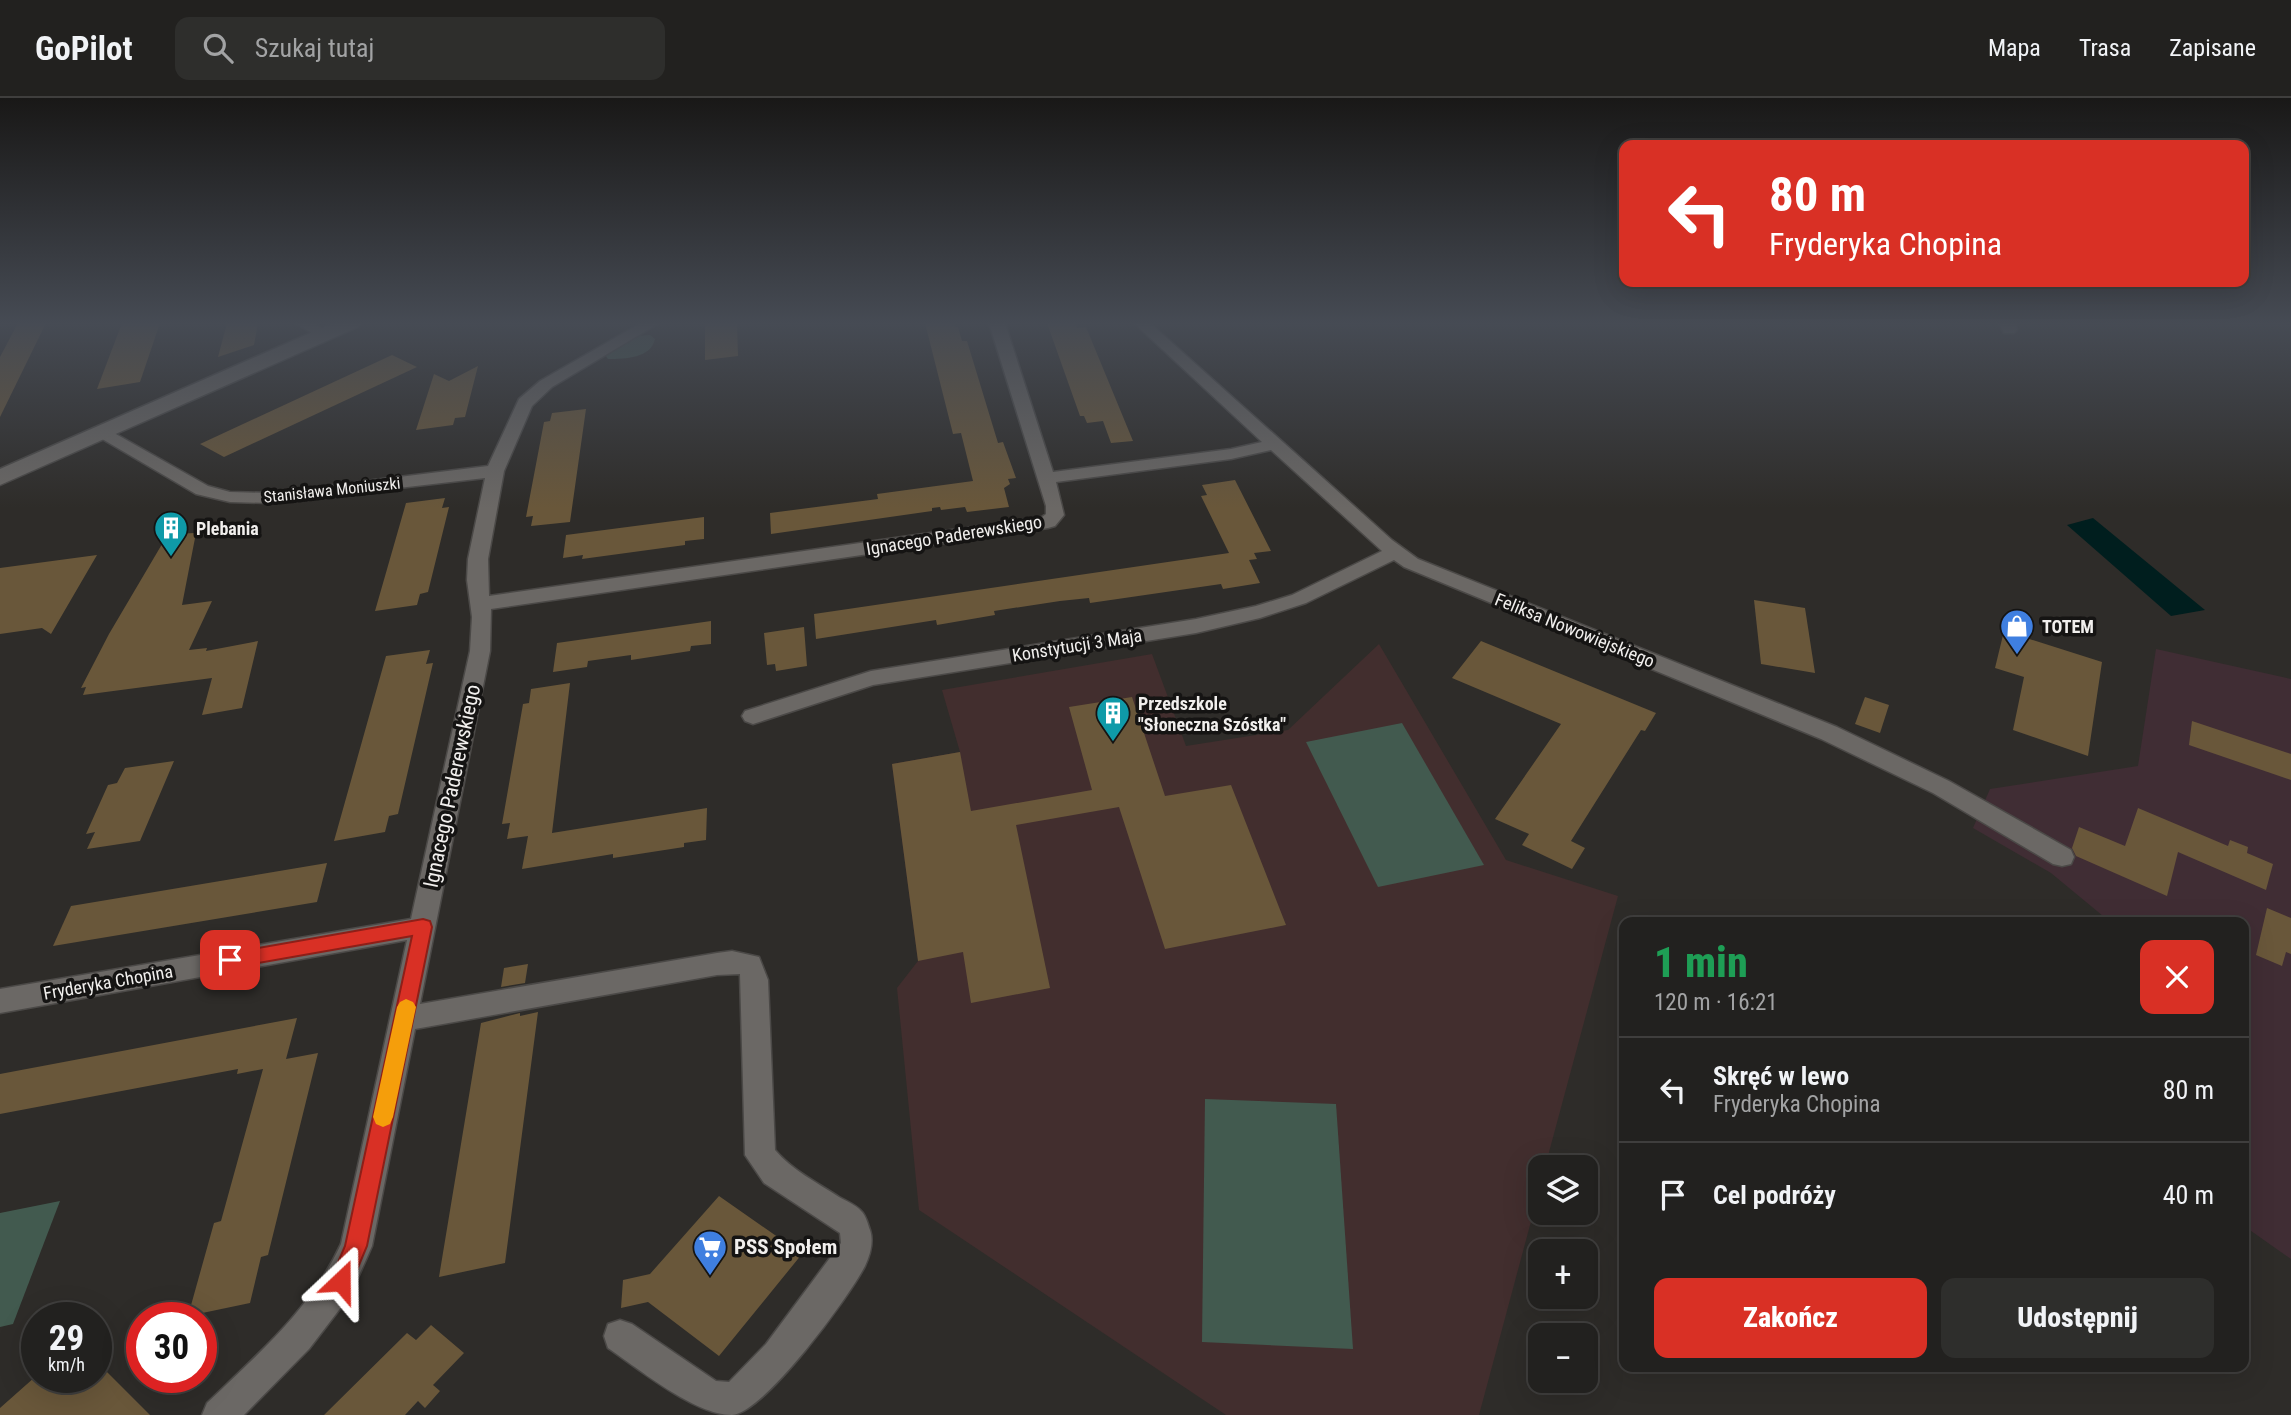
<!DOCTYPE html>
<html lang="pl">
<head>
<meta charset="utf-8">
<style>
	body { margin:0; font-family:"Roboto Condensed",sans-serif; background:#2e2e2c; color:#f1f3f6; height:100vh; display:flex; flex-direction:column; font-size:26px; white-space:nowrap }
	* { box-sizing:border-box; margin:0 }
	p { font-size:23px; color:#a2a3a4 }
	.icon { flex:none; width:38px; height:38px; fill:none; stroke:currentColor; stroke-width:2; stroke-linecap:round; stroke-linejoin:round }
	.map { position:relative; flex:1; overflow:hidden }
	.side { position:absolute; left:1619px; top:819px; width:630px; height:455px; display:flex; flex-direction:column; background:#22211f; border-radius:14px; box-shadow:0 7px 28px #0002,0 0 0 2px #3f3e3d }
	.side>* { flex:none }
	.top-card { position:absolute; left:1619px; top:42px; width:630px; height:147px; border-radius:14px; box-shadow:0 7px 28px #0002,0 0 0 2px #3f3e3d; background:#d93025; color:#fff; overflow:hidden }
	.controls { position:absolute; left:1528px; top:1057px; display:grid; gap:14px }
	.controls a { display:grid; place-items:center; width:70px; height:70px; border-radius:14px; background:#22211f; box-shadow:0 7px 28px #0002,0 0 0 2px #3f3e3d; font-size:35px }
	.speed { position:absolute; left:21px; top:1204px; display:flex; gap:14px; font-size:35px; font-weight:700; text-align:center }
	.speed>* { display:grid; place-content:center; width:91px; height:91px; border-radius:50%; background:#22211f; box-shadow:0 7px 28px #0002,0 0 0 2px #3f3e3d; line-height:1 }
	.speed small { font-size:18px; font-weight:400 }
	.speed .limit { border:10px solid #d22; background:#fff; color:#111 }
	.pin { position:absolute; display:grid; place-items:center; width:60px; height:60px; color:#fff; margin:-30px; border-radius:14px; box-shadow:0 4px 10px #0006 }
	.me { position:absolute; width:77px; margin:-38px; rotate:23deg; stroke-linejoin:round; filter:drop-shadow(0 0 5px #0008) }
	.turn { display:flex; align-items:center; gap:24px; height:147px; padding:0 35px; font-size:32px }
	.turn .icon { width:91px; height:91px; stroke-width:2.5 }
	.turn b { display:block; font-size:49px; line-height:60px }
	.round { display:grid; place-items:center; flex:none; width:74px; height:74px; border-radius:14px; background:#2e2e2c }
	.head { display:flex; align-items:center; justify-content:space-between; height:119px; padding:0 35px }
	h1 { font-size:42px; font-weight:800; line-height:52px; color:#1e9e55 }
	.cta { display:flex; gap:14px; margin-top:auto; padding:14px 35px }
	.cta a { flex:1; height:80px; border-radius:14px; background:#d93025; color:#fff; font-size:28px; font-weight:800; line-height:80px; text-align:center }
	.cta a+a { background:#2e2e2c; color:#f1f3f6 }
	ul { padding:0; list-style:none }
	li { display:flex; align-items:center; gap:21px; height:105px; padding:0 35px; border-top:2px solid #3f3e3d }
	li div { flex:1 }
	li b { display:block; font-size:26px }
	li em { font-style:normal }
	header { display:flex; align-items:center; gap:42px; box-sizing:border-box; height:98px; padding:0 35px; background:#22211f; border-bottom:2px solid #3f3e3d }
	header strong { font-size:33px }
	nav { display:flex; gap:38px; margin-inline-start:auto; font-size:24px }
	.search { width:490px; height:63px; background:#2e2e2c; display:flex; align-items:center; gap:18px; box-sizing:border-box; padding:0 24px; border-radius:14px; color:#a2a3a4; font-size:26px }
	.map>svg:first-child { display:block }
	.industrial { fill:#402d34 }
	.education { fill:#422e2e }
	.green { fill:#425a4f }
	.water { fill:#001e1e }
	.building { fill:#69573a }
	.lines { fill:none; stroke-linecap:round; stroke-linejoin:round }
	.street-casing { stroke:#4b4947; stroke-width:3 }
	.secondary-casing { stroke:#4b4947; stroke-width:3 }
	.street { fill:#6b6865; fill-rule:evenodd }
	.secondary { fill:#6b6865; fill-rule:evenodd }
	.route { fill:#d93025; stroke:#8d1f18; stroke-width:2 }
	.slow { fill:#f59e0b }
	.labels { text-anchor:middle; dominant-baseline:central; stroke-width:7; stroke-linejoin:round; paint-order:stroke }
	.far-street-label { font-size:16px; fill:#f1efed; stroke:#151413 }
	.poi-label { font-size:18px; font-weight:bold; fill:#f1efed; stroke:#151413; text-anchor:start }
	.street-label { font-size:18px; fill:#f1efed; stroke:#151413 }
	.near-street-label { font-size:21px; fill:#f1efed; stroke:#151413 }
	.near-poi-label { font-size:21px; font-weight:bold; fill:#f1efed; stroke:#151413; text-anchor:start }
</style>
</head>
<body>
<header>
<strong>GoPilot</strong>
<div class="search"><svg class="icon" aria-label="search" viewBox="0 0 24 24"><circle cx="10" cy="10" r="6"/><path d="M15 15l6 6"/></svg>Szukaj tutaj</div>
<nav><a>Mapa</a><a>Trasa</a><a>Zapisane</a></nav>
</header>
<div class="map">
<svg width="2291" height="1317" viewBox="0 0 2291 1317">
	<rect width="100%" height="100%" fill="#2e2c29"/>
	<polygon class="industrial" points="2156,551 2291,581 2291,1161 2244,1128 2244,824 2095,824 2103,818 2051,775 1973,730 1990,691 2138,668"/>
	<polygon class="education" points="1379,546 1506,762 1618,798 1545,1069 1540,1069 1540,1090 1479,1317 1226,1317 919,1112 897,890 918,863 892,666 960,654 942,592 1152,556 1186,648 1288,632"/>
	<g class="green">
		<path d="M650,237L655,241C651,260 625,261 608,261L605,257L637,238Z"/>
		<polygon points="1402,625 1484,767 1378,789 1306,644"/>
		<polygon points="1205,1001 1336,1006 1353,1251 1202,1244"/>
		<polygon points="60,1103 13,1226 0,1229 0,1115"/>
	</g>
	<polygon class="water" points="2093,420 2205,512 2171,518 2067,427"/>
	<g class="building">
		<polygon points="18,225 46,225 0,319 0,259"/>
		<polygon points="122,225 160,225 140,284 97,291"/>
		<polygon points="227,225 258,225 254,247 218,259"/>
		<polygon points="705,225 737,225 738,258 705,262"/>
		<polygon points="925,225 954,225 955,229 958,229 962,243 967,243 998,345 1003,344 1016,380 1008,381 1010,386 1004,390 1009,409 967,414 965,409 941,412 940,409 932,410 932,413 771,436 770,415 878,401 877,396 973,383 961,335 953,336"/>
		<polygon points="1047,225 1075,225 1077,230 1086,229 1133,343 1111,345 1103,323 1087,325 1084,318 1080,318"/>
		<polygon points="392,257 417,269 224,359 200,346"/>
		<polygon points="478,268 465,319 455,320 453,327 416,332 434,276 449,283"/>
		<polygon points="586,311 570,424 531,428 533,418 526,419 544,324 550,323 552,315"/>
		<polygon points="1235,382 1271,453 1254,455 1257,461 1249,462 1260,485 1223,491 1221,486 1090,505 1089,500 1060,503 994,513 995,517 937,527 936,522 816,541 814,516 1229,455 1201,398 1207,397 1202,387"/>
		<polygon points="445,400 442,410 449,409 428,494 420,496 417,507 375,513 406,405"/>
		<polygon points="704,419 704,441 685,443 685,447 582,461 583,457 563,460 566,437"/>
		<polygon points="196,435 182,507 212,503 189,552 207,550 206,553 258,543 242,610 202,617 212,580 83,597 86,589 81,590 109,536 168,436"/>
		<polygon points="97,457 51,536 42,530 0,536 0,470"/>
		<polygon points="1754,502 1805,510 1815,575 1761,566"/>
		<polygon points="711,523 711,546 691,548 690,553 631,562 631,557 588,563 587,569 553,574 557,545"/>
		<polygon points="804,529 807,568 776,573 775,566 767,567 764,535"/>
		<polygon points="2004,533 2102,564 2088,658 2013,632 2024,579 1995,570"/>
		<polygon points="1481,543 1656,615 1645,633 1641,632 1571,743 1585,750 1572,771 1522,747 1529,736 1495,721 1561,626 1452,580"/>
		<polygon points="430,552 426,566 433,565 398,716 389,718 385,734 334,743 386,558"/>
		<polygon points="570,585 552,735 707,710 706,742 684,745 684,749 613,760 613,756 522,771 528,738 507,741 510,725 502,726 523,606 529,605 531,591"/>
		<polygon points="1132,599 1165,698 1231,687 1286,827 1165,851 1119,709 1016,727 1050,890 971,905 963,854 918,863 892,666 960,654 971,713 1092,692 1069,609"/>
		<polygon points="1865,599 1889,607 1880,635 1855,626"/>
		<polygon points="2192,623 2291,656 2291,682 2189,647"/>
		<polygon points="174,663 140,743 87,751 95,734 86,736 108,687 117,685 125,670"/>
		<polygon points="2138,710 2228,748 2230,742 2248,749 2247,755 2273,766 2266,792 2178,754 2167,798 2076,758 2072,750 2079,729 2125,748"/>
		<polygon points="327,765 317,804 53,848 71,808"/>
		<polygon points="2267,810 2291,820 2291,856 2286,854 2282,868 2256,857"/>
		<polygon points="528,866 525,885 501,889 504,870"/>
		<polygon points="538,914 505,1165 439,1179 481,925 520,915 520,918"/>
		<polygon points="297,920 286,961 318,955 268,1157 261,1159 250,1205 188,1218 214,1125 221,1123 263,971 237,976 238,971 0,1016 0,976"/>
		<polygon points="719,1098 802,1156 719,1258 648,1204 621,1210 623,1182 650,1176"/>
		<polygon points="431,1227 464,1255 433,1287 440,1293 425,1310 418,1303 405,1317 324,1317 407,1235 416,1242"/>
		<polygon points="96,1263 150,1317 0,1317 0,1310 35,1279 96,1279"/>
	</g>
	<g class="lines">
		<g class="street-casing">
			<g id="street">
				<polygon points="295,225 314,225 332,237 324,242"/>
				<path d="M641,225H659L552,289L532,308L504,373L488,461L489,498L1042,419L1046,416V408L989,225H1005L1053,374L1231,351L1262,344L1134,225H1150L1392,442L1418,461L1837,629L1949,683L2071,752L2074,759L2071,766L2062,768L2053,766L1933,695L1821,641L1404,469L1394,462L1306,505L1260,520L1196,535L873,587L753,626L745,623L742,618L745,613L871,573L1196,521L1256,508L1292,497L1382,453L1271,352L1231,361L1056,384L1064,417L1055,428L1048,430L491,511L490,553L420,906L717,855L732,853L759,859L768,882L775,1052C792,1072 816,1084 839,1099C846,1103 856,1107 861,1113C866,1117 868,1127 870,1132C874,1144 870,1157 865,1168C849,1199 765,1314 732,1317C695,1317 639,1271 608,1250L604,1238L608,1226L620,1222L632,1226L716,1283L729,1284L766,1246L841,1145L840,1135L764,1085L745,1057L740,876L717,877L415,931L372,1148L356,1184L342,1208L309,1251L244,1317H202L207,1305C257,1257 311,1211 341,1146L407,842L0,915V891L411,821L470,553L472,519L467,482L468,461L485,380L269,405L230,404L196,396L92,335L95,331H107L208,388L230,394L269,395L488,368L519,301L540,283Z"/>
				<polygon points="1999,225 2015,225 2017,232 2014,235 2004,235"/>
			</g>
		</g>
		<g class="secondary-casing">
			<polygon id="secondary" points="333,225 361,225 358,229 0,387 0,371"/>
		</g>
		<use href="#street" class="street"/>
		<use href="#secondary" class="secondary"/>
	</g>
	<linearGradient id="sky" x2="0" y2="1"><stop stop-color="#191817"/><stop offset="0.55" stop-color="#464b54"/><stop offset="1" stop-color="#464b54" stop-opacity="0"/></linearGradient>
	<rect width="2291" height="410" fill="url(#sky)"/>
	<polygon class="route" points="423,821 430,823 432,829 367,1148 349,1191 341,1194 333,1191 330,1183 345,1148 412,838 230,870 223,868 221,862 223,857 230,855"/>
	<polygon class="slow" points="406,901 413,904 416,909 393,1019 390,1026 383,1029 376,1026 373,1019 397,909 400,904"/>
	<defs>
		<g id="building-pin" transform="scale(1.75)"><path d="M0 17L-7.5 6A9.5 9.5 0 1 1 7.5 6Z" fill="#0f9aa8" stroke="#151413"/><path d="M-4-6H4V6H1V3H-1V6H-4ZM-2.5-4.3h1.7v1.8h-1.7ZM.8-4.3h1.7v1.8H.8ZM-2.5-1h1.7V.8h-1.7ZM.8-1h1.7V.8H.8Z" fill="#fff"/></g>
		<g id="shop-pin" transform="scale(1.75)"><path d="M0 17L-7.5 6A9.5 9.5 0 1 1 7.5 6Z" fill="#3f7fe0" stroke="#151413"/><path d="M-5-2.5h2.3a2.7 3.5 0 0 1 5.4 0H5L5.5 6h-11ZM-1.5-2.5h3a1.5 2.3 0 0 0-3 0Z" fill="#fff"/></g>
		<g id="supermarket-pin" transform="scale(1.75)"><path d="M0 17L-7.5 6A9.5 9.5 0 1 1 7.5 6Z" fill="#3f7fe0" stroke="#151413"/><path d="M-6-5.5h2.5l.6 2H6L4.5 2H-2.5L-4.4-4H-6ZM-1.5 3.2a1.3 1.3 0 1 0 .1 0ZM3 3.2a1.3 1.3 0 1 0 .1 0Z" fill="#fff"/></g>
	</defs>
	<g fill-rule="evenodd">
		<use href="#building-pin" x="171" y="430"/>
		<use href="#shop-pin" x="2017" y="528"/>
		<use href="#building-pin" x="1113" y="615"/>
		<use href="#supermarket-pin" x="710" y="1149"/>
	</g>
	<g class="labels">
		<g class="far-street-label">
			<text transform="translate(332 392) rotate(-6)">Stanisława Moniuszki</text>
		</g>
		<g class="poi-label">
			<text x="196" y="430">Plebania</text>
			<text x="2042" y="528">TOTEM</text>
			<text x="1138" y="605">Przedszkole<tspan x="1138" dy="21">"Słoneczna Szóstka"</tspan></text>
		</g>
		<g class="street-label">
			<text transform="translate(954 437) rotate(-9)">Ignacego Paderewskiego</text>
			<text transform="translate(1575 532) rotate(22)">Feliksa Nowowiejskiego</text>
			<text transform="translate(1077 547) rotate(-9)">Konstytucji 3 Maja</text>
			<text transform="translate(108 884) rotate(-10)">Fryderyka Chopina</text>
		</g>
		<g class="near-street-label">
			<text transform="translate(452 688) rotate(-78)">Ignacego Paderewskiego</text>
		</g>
		<g class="near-poi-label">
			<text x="734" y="1149">PSS Społem</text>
		</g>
	</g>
</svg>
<div class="controls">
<a><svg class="icon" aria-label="layers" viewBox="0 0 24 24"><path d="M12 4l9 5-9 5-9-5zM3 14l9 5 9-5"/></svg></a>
<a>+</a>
<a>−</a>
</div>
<div class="speed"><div>29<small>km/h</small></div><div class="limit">30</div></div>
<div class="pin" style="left:230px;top:862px;background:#d93025"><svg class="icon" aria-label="arrive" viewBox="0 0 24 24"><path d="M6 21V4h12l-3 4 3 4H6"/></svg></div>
<svg class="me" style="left:341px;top:1183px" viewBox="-20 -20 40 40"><path d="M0-17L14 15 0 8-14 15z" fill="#d93025" stroke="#fff" stroke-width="4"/></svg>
<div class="top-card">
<div class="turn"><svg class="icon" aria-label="left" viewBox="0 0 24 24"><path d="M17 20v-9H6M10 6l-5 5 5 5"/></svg><div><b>80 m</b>Fryderyka Chopina</div></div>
</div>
<section class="side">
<div class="head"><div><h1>1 min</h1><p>120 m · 16:21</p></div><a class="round" style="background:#d93025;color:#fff"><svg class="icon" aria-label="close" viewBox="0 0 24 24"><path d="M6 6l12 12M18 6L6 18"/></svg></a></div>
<ul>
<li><svg class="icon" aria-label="left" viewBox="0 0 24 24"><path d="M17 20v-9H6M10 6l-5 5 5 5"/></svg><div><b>Skręć w lewo</b><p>Fryderyka Chopina</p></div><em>80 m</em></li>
<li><svg class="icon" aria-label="arrive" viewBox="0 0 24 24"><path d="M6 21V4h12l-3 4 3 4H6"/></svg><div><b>Cel podróży</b></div><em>40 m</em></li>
</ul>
<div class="cta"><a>Zakończ</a><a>Udostępnij</a></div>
</section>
</div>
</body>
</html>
